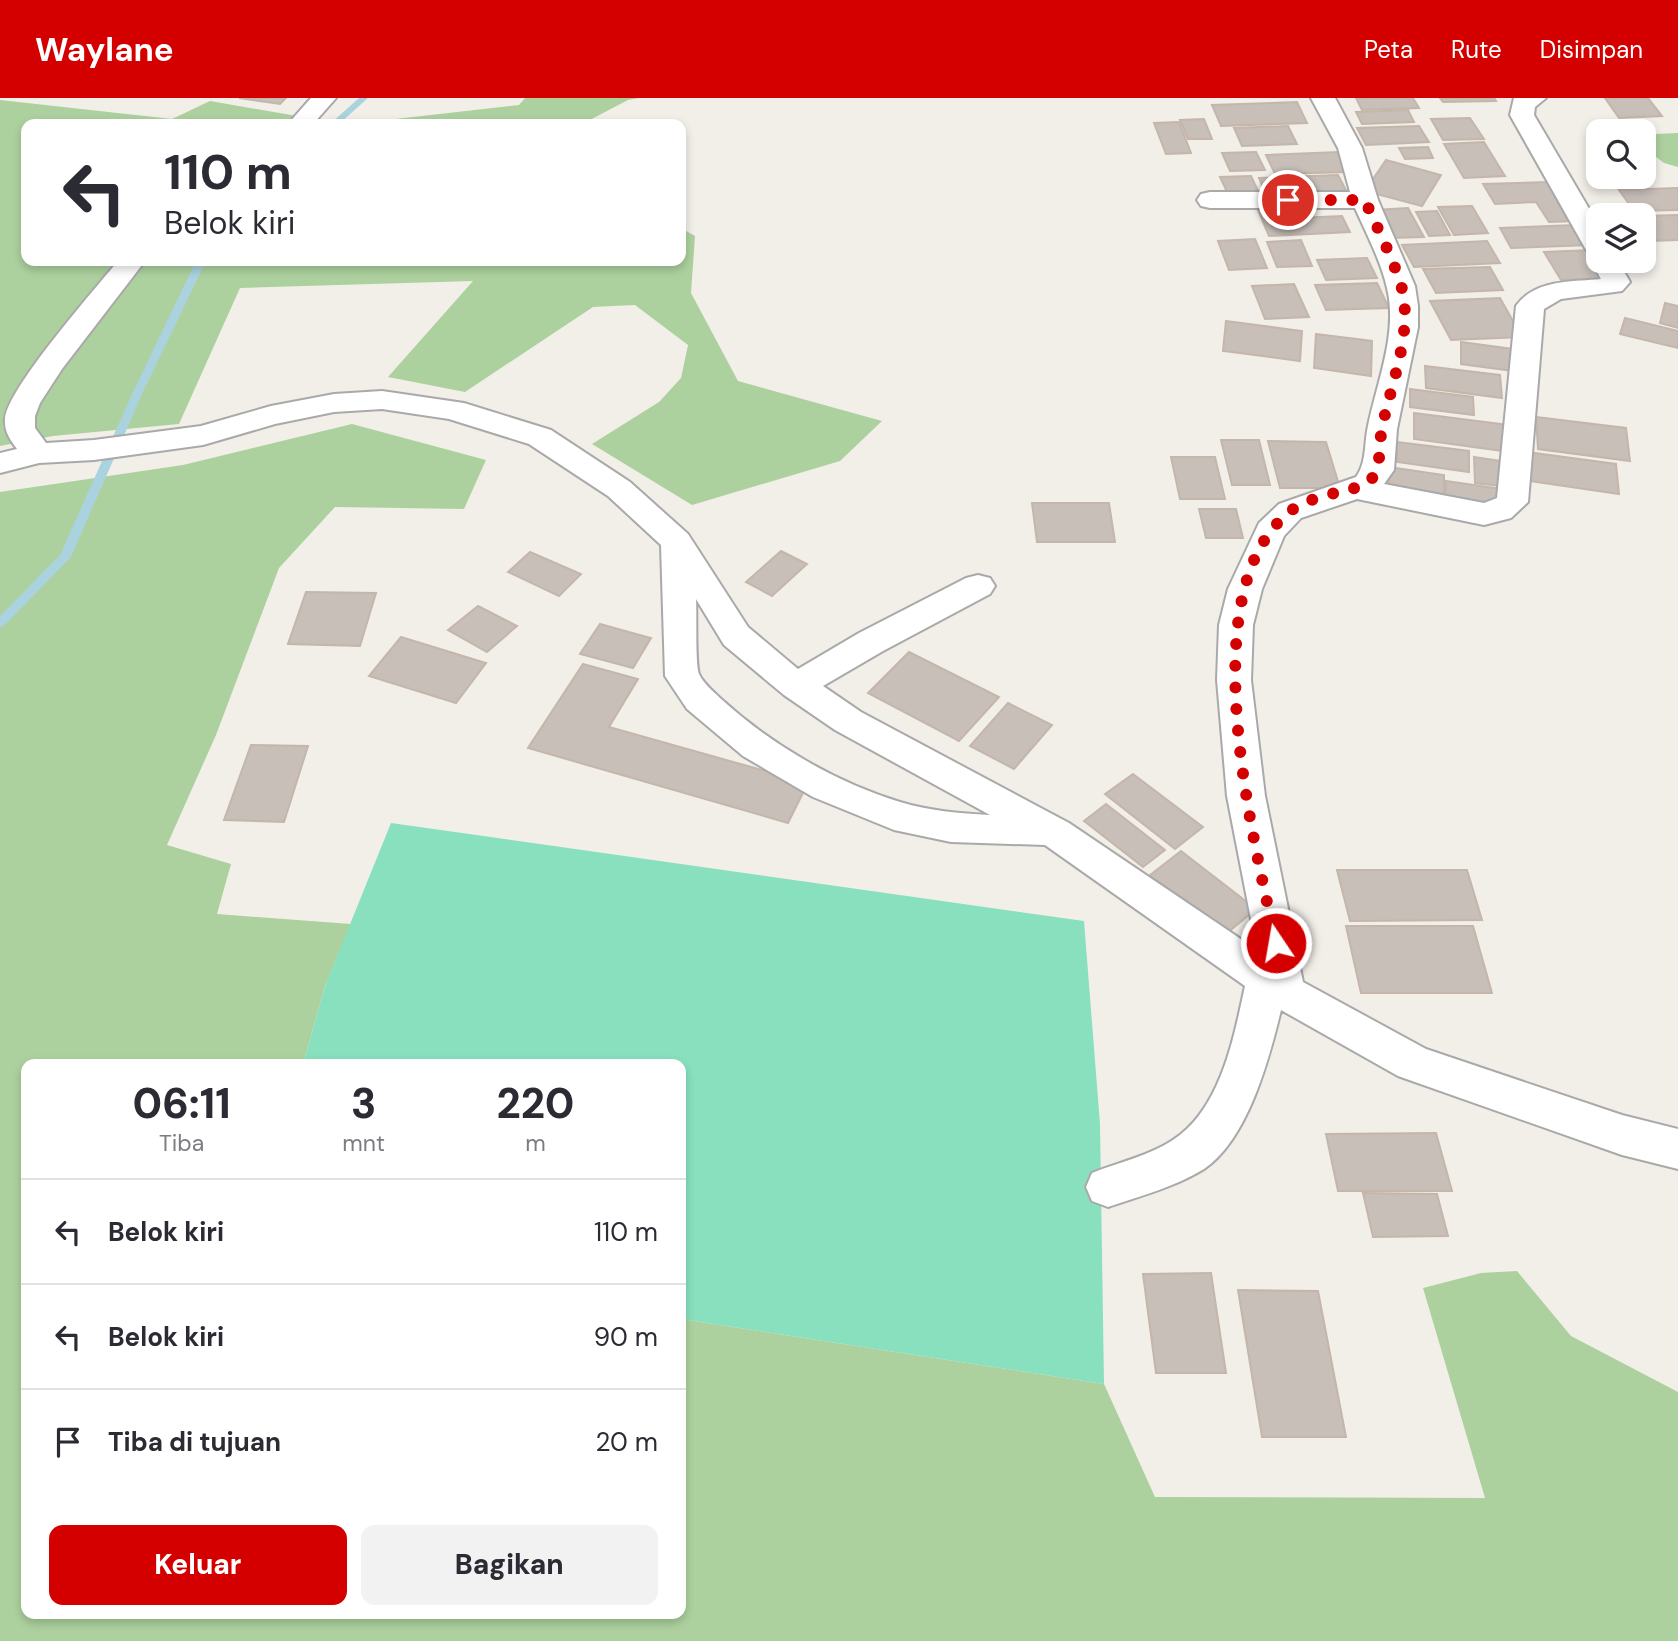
<!DOCTYPE html>
<html lang="id">
<head>
<meta charset="utf-8">
<style>
	body { margin:0; font-family:"DM Sans",sans-serif; background:#f2f2f3; color:#2b2b33; height:100vh; display:flex; flex-direction:column; font-size:26px; white-space:nowrap }
	* { box-sizing:border-box; margin:0 }
	p { font-size:23px; color:#7c7c81 }
	.icon { flex:none; width:38px; height:38px; fill:none; stroke:currentColor; stroke-width:2; stroke-linecap:round; stroke-linejoin:round }
	.map { position:relative; flex:1; overflow:hidden }
	.details { position:absolute; left:21px; top:961px; width:665px; height:560px; display:flex; flex-direction:column; background:#fff; border-radius:14px; box-shadow:0 4px 10px #0003 }
	.details>* { flex:none }
	.hud { position:absolute; left:21px; top:21px; width:665px; height:147px; border-radius:14px; box-shadow:0 4px 10px #0003; background:#fff; color:#2b2b33; overflow:hidden }
	.tools { position:absolute; left:1586px; top:21px; display:grid; gap:14px }
	.tools a { display:grid; place-items:center; width:70px; height:70px; border-radius:14px; background:#fff; box-shadow:0 4px 10px #0003; font-size:35px }
	.pin { position:absolute; display:grid; place-items:center; width:60px; height:60px; color:#fff; margin:-30px; border:4px solid #fff; border-radius:50%; box-shadow:0 2px 7px #0007 }
	.me { position:absolute; width:77px; margin:-38px; rotate:348deg; stroke-linejoin:round; filter:drop-shadow(0 0 5px #0008) }
	.turn { display:flex; align-items:center; gap:24px; height:147px; padding:0 28px; font-size:32px }
	.turn .icon { width:91px; height:91px; stroke-width:2.5 }
	.turn b { display:block; font-size:49px; line-height:60px }
	.eta { display:flex; justify-content:space-evenly; align-items:center; height:119px; text-align:center }
	.eta b { font-size:42px; font-weight:800; line-height:49px }
	.primary-button { display:flex; gap:14px; margin-top:auto; padding:14px 28px }
	.primary-button a { flex:1; height:80px; border-radius:14px; background:#d40000; color:#fff; font-size:28px; font-weight:800; line-height:80px; text-align:center }
	.primary-button a+a { background:#f2f2f3; color:#2b2b33 }
	ul { padding:0; list-style:none }
	li { display:flex; align-items:center; gap:21px; height:105px; padding:0 28px; border-top:2px solid #e1e1e2 }
	li div { flex:1 }
	li b { display:block; font-size:26px }
	li em { font-style:normal }
	header { display:flex; align-items:center; gap:42px; box-sizing:border-box; height:98px; padding:0 35px; background:#d40000; color:#fff }
	header strong { font-size:33px }
	nav { display:flex; gap:38px; margin-inline-start:auto; font-size:24px }
	.map>svg:first-child { display:block }
	.forest { fill:#add19e }
	.pitch { fill:#88e0be }
	.lines { fill:none; stroke-linecap:round; stroke-linejoin:round }
	.stream { fill:#aad3df; fill-rule:evenodd }
	.building { fill:#c7bfb8; stroke:#c4b6ab; stroke-width:2 }
	.minor-casing { stroke:#a9a9a9; stroke-width:4 }
	.minor { fill:#fff; fill-rule:evenodd }
	.route { stroke:#d40000; stroke-width:12; stroke-dasharray:0 21.6 }
</style>
</head>
<body>
<header>
<strong>Waylane</strong>
<nav><a>Peta</a><a>Rute</a><a>Disimpan</a></nav>
</header>
<div class="map">
<svg width="1678" height="1543" viewBox="0 0 1678 1543">
	<rect width="100%" height="100%" fill="#f2efe9"/>
	<g class="forest">
		<polygon points="525,0 639,0 628,2 582,26 26,26 26,163 681,163 681,130 695,138 691,195 738,283 882,323 840,363 692,407 592,346 659,304 681,280 688,247 635,207 593,209 465,294 388,279 473,183 240,190 179,326 53,338 0,348 0,2 172,21 210,3 297,18 323,26 369,24 519,7"/>
		<polygon points="1678,35 1678,69 1664,65 1643,49 1655,36"/>
		<polygon points="352,326 486,362 464,411 335,409 279,470 216,637 167,747 231,766 217,816 351,826 325,888 303,966 26,966 26,1516 681,1516 681,1221 1104,1286 1155,1399 1485,1400 1423,1190 1481,1175 1517,1173 1571,1238 1678,1294 1678,1543 0,1543 0,394 183,367"/>
	</g>
	<polygon class="pitch" points="391,725 1084,823 1100,1026 1104,1286 681,1221 681,966 303,966 325,888"/>
	<g class="lines">
		<g class="stream">
			<polygon points="359,0 368,0 339,26 330,26"/>
			<polygon points="196,163 206,163 143,294 71,459 4,528 0,529 0,518 60,457 133,294"/>
		</g>
	</g>
	<g class="building">
		<polygon points="239,0 286,0 280,6"/>
		<polygon points="1356,0 1413,0 1419,10 1362,12"/>
		<polygon points="1440,0 1494,0 1496,3 1443,4"/>
		<polygon points="1605,0 1648,0 1662,18 1619,20"/>
		<polygon points="1297,4 1307,25 1221,28 1212,7"/>
		<polygon points="1408,12 1414,24 1362,26 1356,14"/>
		<polygon points="1470,20 1484,41 1443,42 1431,21"/>
		<polygon points="1204,21 1212,41 1188,41 1180,22"/>
		<polygon points="1179,24 1191,55 1166,56 1154,25"/>
		<polygon points="1288,28 1297,46 1242,48 1234,30"/>
		<polygon points="1419,28 1429,44 1366,47 1357,30"/>
		<polygon points="1484,44 1505,78 1464,80 1444,46"/>
		<polygon points="1428,49 1433,60 1405,61 1399,50"/>
		<polygon points="1256,54 1265,72 1230,73 1222,55"/>
		<polygon points="1339,54 1349,74 1275,76 1266,57"/>
		<polygon points="1386,62 1441,77 1422,108 1365,93"/>
		<polygon points="1338,77 1348,96 1267,99 1259,80"/>
		<polygon points="1251,78 1259,95 1228,96 1220,79"/>
		<polygon points="1550,84 1576,123 1549,124 1536,104 1495,106 1483,86"/>
		<polygon points="1678,90 1678,112 1634,113 1619,92"/>
		<polygon points="1290,103 1298,120 1342,118 1350,134 1269,138 1255,105"/>
		<polygon points="1472,108 1488,135 1454,137 1438,109"/>
		<polygon points="1408,110 1424,139 1389,140 1375,112"/>
		<polygon points="1437,113 1450,137 1429,138 1416,114"/>
		<polygon points="1678,117 1678,142 1649,143 1643,135 1643,118"/>
		<polygon points="1576,127 1589,147 1511,150 1500,130"/>
		<polygon points="1255,141 1267,170 1229,172 1218,143"/>
		<polygon points="1301,142 1312,168 1277,169 1267,144"/>
		<polygon points="1487,143 1500,165 1414,169 1402,147"/>
		<polygon points="1593,152 1611,180 1561,182 1544,154"/>
		<polygon points="1367,160 1377,180 1326,182 1317,162"/>
		<polygon points="1490,169 1503,192 1436,195 1423,171"/>
		<polygon points="1377,185 1389,210 1326,212 1315,187"/>
		<polygon points="1294,186 1309,219 1265,221 1252,188"/>
		<polygon points="1500,200 1522,239 1451,242 1430,203"/>
		<polygon points="1665,205 1678,208 1678,230 1660,225"/>
		<polygon points="1625,220 1678,233 1678,250 1620,236"/>
		<polygon points="1226,223 1302,233 1300,263 1223,253"/>
		<polygon points="1316,236 1372,243 1371,278 1314,270"/>
		<polygon points="1461,244 1520,252 1521,274 1461,266"/>
		<polygon points="1425,268 1500,277 1502,300 1426,290"/>
		<polygon points="1410,291 1473,299 1474,317 1410,309"/>
		<polygon points="1414,315 1508,327 1510,354 1414,341"/>
		<polygon points="1536,319 1626,330 1630,363 1538,351"/>
		<polygon points="1221,342 1259,342 1270,387 1232,387"/>
		<polygon points="1268,343 1326,344 1340,390 1280,390"/>
		<polygon points="1397,344 1469,353 1469,374 1397,364"/>
		<polygon points="1527,354 1616,366 1619,396 1529,383"/>
		<polygon points="1171,359 1215,359 1225,401 1180,401"/>
		<polygon points="1474,359 1508,364 1510,389 1475,385"/>
		<polygon points="1389,369 1444,377 1444,399 1389,391"/>
		<polygon points="1446,383 1502,391 1502,407 1446,399"/>
		<polygon points="1032,405 1109,405 1115,444 1037,444"/>
		<polygon points="1199,411 1236,411 1243,440 1206,440"/>
		<polygon points="781,453 807,466 772,498 746,484"/>
		<polygon points="530,454 581,476 559,498 508,474"/>
		<polygon points="306,494 376,495 360,548 288,546"/>
		<polygon points="478,508 517,528 487,554 448,532"/>
		<polygon points="600,526 651,540 633,570 580,556"/>
		<polygon points="401,539 486,565 456,605 369,578"/>
		<polygon points="909,554 999,599 959,643 868,595"/>
		<polygon points="583,566 638,581 609,629 808,685 788,725 528,650"/>
		<polygon points="1008,605 1052,627 1014,671 970,648"/>
		<polygon points="251,647 308,648 284,724 224,722"/>
		<polygon points="1133,676 1203,729 1175,751 1105,696"/>
		<polygon points="1106,706 1165,752 1143,769 1084,723"/>
		<polygon points="1181,753 1256,811 1220,841 1145,781"/>
		<polygon points="1337,772 1467,772 1482,822 1350,823"/>
		<polygon points="1346,828 1473,828 1492,895 1361,895"/>
		<polygon points="1436,1035 1452,1093 1338,1093 1326,1036"/>
		<polygon points="1363,1095 1437,1096 1448,1138 1373,1139"/>
		<polygon points="1211,1175 1226,1275 1156,1275 1143,1176"/>
		<polygon points="1238,1192 1318,1193 1346,1339 1262,1339"/>
	</g>
	<g class="lines">
		<g class="minor-casing">
			<g id="minor">
				<polygon points="311,0 336,0 313,26 288,26"/>
				<path d="M1311,0H1335L1362,50L1378,102L1415,188L1418,208V229L1397,331L1394,372L1384,386L1484,405L1497,400L1516,208C1535,181 1572,184 1601,181L1591,163L1595,157L1589,156L1585,150L1510,17L1514,0H1546L1535,9L1534,17L1598,126V163H1618L1630,184L1622,193L1561,201L1544,211L1528,404L1511,420L1484,427L1357,401L1301,420L1284,438L1262,491L1253,527L1251,582L1265,698L1303,884L1426,951L1622,1017L1678,1031V1071L1622,1057L1398,978L1281,912C1269,961 1248,1041 1204,1071C1175,1089 1140,1098 1108,1109L1092,1103L1086,1089L1092,1075C1119,1064 1149,1058 1173,1042C1221,1011 1234,939 1245,888L1045,747L951,744L894,732L813,699L743,658L687,611L665,578L661,447L608,398L529,346L449,321L382,311L334,314L275,326L203,347L94,362L39,365L0,375V355L17,351C10,342 4,333 5,321C7,291 95,191 118,163H145L62,271L40,305L35,318V330L46,345L94,342L201,328L271,308L334,296L382,293L464,305L551,332L630,384L688,436L748,529L798,571L859,535L966,480L978,477L990,480L995,488L990,496L883,553L823,588L861,614L1069,725L1257,852L1227,698L1217,582L1219,527L1228,491L1259,425L1279,406L1356,379C1367,364 1364,345 1368,328C1377,284 1398,235 1387,190C1381,163 1366,135 1355,110H1210L1201,108L1197,102L1201,96L1210,94H1350L1338,50ZM696,501L724,547L784,597L835,632L990,717C959,715 929,713 900,704C835,684 770,646 720,600C714,594 703,585 699,576C695,565 697,516 696,501Z"/>
			</g>
		</g>
		<use href="#minor" class="minor"/>
	</g>
	<g class="lines">
		<path class="route" d="M1276,845C1253,738 1191,496 1288,415C1308,398 1343,395 1367,386C1383,372 1378,350 1382,330C1391,285 1414,233 1401,187C1392,158 1377,130 1365,102H1288"/>
	</g>
</svg>
<div class="tools">
<a><svg class="icon" aria-label="search" viewBox="0 0 24 24"><circle cx="10" cy="10" r="6"/><path d="M15 15l6 6"/></svg></a>
<a><svg class="icon" aria-label="layers" viewBox="0 0 24 24"><path d="M12 4l9 5-9 5-9-5zM3 14l9 5 9-5"/></svg></a>
</div>
<div class="pin" style="left:1288px;top:102px;background:#d93025"><svg class="icon" aria-label="arrive" viewBox="0 0 24 24"><path d="M6 21V4h12l-3 4 3 4H6"/></svg></div>
<svg class="me" style="left:1276px;top:845px" viewBox="-20 -20 40 40"><circle r="17" fill="#d40000" stroke="#fff" stroke-width="3"/><path d="M0-11L8 9 0 5-8 9z" fill="#fff"/></svg>
<div class="hud">
<div class="turn"><svg class="icon" aria-label="left" viewBox="0 0 24 24"><path d="M17 20v-9H6M10 6l-5 5 5 5"/></svg><div><b>110 m</b>Belok kiri</div></div>
</div>
<section class="details">
<div class="eta">
<div><b>06:11</b><p>Tiba</p></div>
<div><b>3</b><p>mnt</p></div>
<div><b>220</b><p>m</p></div>
</div>
<ul>
<li><svg class="icon" aria-label="left" viewBox="0 0 24 24"><path d="M17 20v-9H6M10 6l-5 5 5 5"/></svg><div><b>Belok kiri</b></div><em>110 m</em></li>
<li><svg class="icon" aria-label="left" viewBox="0 0 24 24"><path d="M17 20v-9H6M10 6l-5 5 5 5"/></svg><div><b>Belok kiri</b></div><em>90 m</em></li>
<li><svg class="icon" aria-label="arrive" viewBox="0 0 24 24"><path d="M6 21V4h12l-3 4 3 4H6"/></svg><div><b>Tiba di tujuan</b></div><em>20 m</em></li>
</ul>
<div class="primary-button"><a>Keluar</a><a>Bagikan</a></div>
</section>
</div>
</body>
</html>
